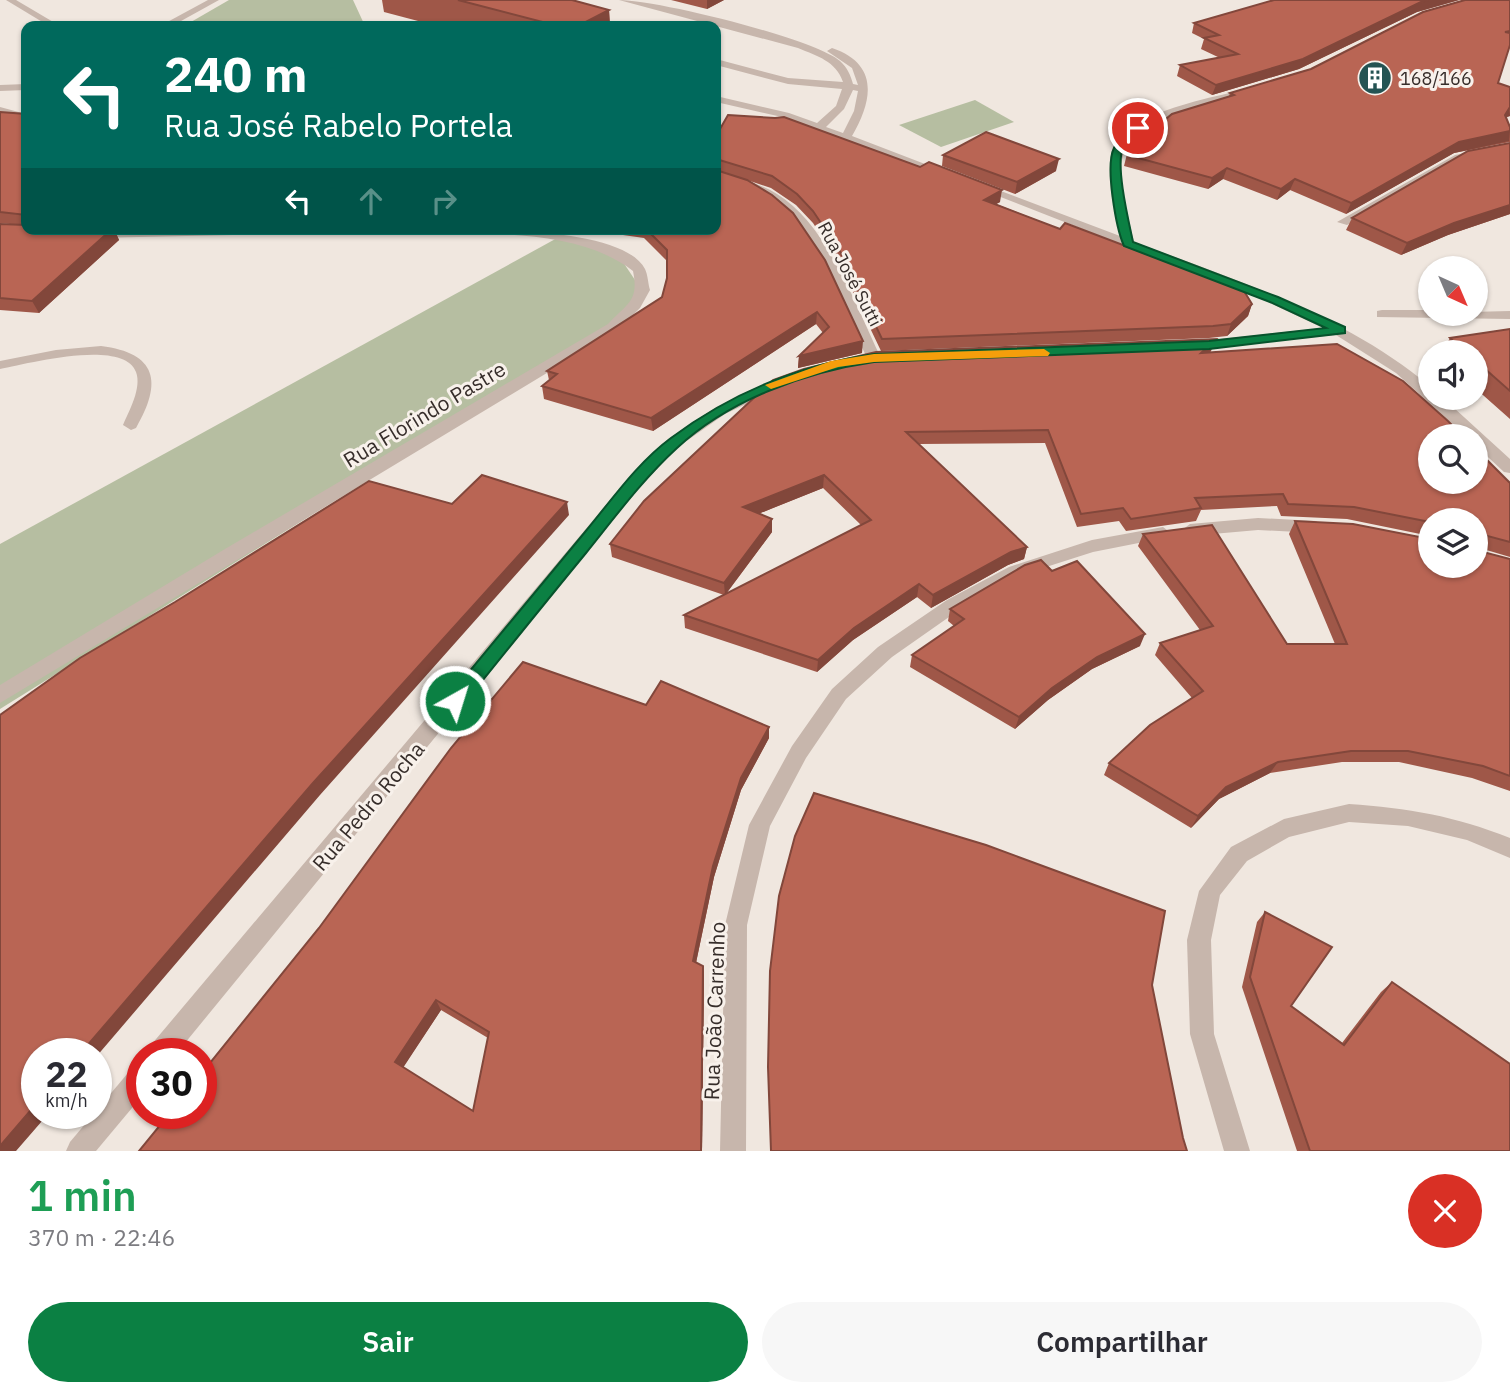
<!DOCTYPE html>
<html lang="pt">
<head>
<meta charset="utf-8">
<style>
	body { margin:0; font-family:"IBM Plex Sans",sans-serif; background:#f7f7f7; color:#2b2b33; height:100vh; display:flex; flex-direction:column; font-size:26px; white-space:nowrap }
	* { box-sizing:border-box; margin:0 }
	p { font-size:23px; color:#7c7c81 }
	.icon { flex:none; width:38px; height:38px; fill:none; stroke:currentColor; stroke-width:2; stroke-linecap:round; stroke-linejoin:round }
	.map { position:relative; height:1151px; overflow:hidden }
	.drawer { display:flex; flex-direction:column; background:#fff; flex:1 }
	.drawer>* { flex:none }
	.top-card { position:absolute; left:21px; top:21px; width:700px; height:214px; border-radius:14px; box-shadow:0 2px 5px #0004; background:#00695c; color:#fff; overflow:hidden }
	.needle { width:46px; rotate:136deg }
	.fabs { position:absolute; left:1418px; top:256px; display:grid; gap:14px }
	.fabs a { display:grid; place-items:center; width:70px; height:70px; border-radius:50%; background:#fff; box-shadow:0 2px 5px #0004; font-size:35px }
	.speed { position:absolute; left:21px; top:1038px; display:flex; gap:14px; font-size:35px; font-weight:700; text-align:center }
	.speed>* { display:grid; place-content:center; width:91px; height:91px; border-radius:50%; background:#fff; box-shadow:0 2px 5px #0004; line-height:1 }
	.speed small { font-size:18px; font-weight:400 }
	.speed .limit { border:10px solid #d22; background:#fff; color:#111 }
	.pin { position:absolute; display:grid; place-items:center; width:60px; height:60px; color:#fff; margin:-30px; border:4px solid #fff; border-radius:50%; box-shadow:0 2px 7px #0007 }
	.me { position:absolute; width:77px; margin:-38px; rotate:39deg; stroke-linejoin:round; filter:drop-shadow(0 0 5px #0008) }
	.turn { display:flex; align-items:center; gap:24px; height:147px; padding:0 28px; font-size:32px }
	.turn .icon { width:91px; height:91px; stroke-width:2.5 }
	.turn b { display:block; font-size:49px; line-height:60px }
	.lanes { display:flex; align-items:center; height:66px; padding:0 28px; background:#0003; justify-content:center; gap:35px; direction:ltr }
	.lanes .off { opacity:.35 }
	.round { display:grid; place-items:center; flex:none; width:74px; height:74px; border-radius:37px; background:#f7f7f7 }
	.head { display:flex; align-items:center; justify-content:space-between; height:119px; padding:0 28px }
	h1 { font-size:42px; font-weight:600; line-height:52px; color:#1e9e55 }
	.action { display:flex; gap:14px; margin-top:auto; padding:14px 28px }
	.action a { flex:1; height:80px; border-radius:42px; background:#0b8043; color:#fff; font-size:28px; font-weight:600; line-height:80px; text-align:center }
	.action a+a { background:#f7f7f7; color:#2b2b33 }
	.map>svg:first-child { display:block }
	.green { fill:#b6bea1 }
	.lines { fill:none; stroke-linecap:round; stroke-linejoin:round }
	.minor { fill:#c7b6ac; fill-rule:evenodd }
	.wall { fill:#9f5748; fill-rule:evenodd }
	.shaded-wall { fill:#82473b }
	.building { fill:#b96554; stroke:#82473b; stroke-width:2; fill-rule:evenodd }
	.route { fill:#0b8043; stroke:#07532c; stroke-width:2 }
	.slow { fill:#f59e0b }
	.labels { text-anchor:middle; dominant-baseline:central; stroke-width:6; stroke-linejoin:round; paint-order:stroke }
	.far-poi-label { font-size:18px; fill:#362d2a; stroke:#f8f1eb; text-anchor:start }
	.far-street-label { font-size:18px; fill:#362d2a; stroke:#f8f1eb }
	.street-label { font-size:21px; fill:#362d2a; stroke:#f8f1eb }
</style>
</head>
<body>
<div class="map">
<svg width="1510" height="1151" viewBox="0 0 1510 1151">
	<rect width="100%" height="100%" fill="#f0e7df"/>
	<g class="green">
		<polygon points="229,0 353,0 365,26 184,26"/>
		<polygon points="975,100 1014,122 941,147 899,125"/>
		<polygon points="559,237 615,250 643,292 613,327 0,709 0,544"/>
	</g>
	<g class="lines">
		<g class="minor">
			<polygon points="6,0 16,0 60,26 49,26"/>
			<polygon points="208,0 219,0 172,26 160,26"/>
			<path d="M619,0C657,0 812,38 840,61C847,67 851,76 853,84L858,85L852,68L827,51L832,48C879,64 873,100 852,136L951,174L941,176L782,117L716,102V96L789,113L817,123L836,106L842,89L788,84L716,65V59L788,78L843,82C836,61 817,56 798,48ZM853,90L858,91L854,111L843,133L826,127L844,109Z"/>
			<polygon points="26,84 26,90 0,91 0,85"/>
			<path d="M1237,91L1246,93C1234,101 1214,103 1200,107C1106,134 1114,155 1134,242C1239,281 1342,314 1430,386V397H1442L1510,459V473L1504,472L1475,445V436H1466L1396,373L1336,335L1186,349V343L1191,342L1323,328L1266,301L975,187L985,185L1120,236C1115,211 1106,181 1111,155C1120,114 1203,100 1237,91Z"/>
			<polygon points="0,107 26,114 26,120 0,113"/>
			<polygon points="1510,144 1510,150 1462,160 1347,225 1337,222 1455,155"/>
			<path d="M716,173C737,177 759,183 777,194C828,225 856,307 881,358L879,361L874,362L867,358C842,306 821,235 772,200C756,189 735,183 716,179Z"/>
			<polygon points="142,229 333,229 327,233 93,238 87,234 93,230"/>
			<path d="M411,229C458,229 621,223 645,269C648,275 648,284 650,290L640,308L618,330L0,703V685L225,549L608,324C628,303 639,301 633,271C578,228 484,234 417,233Z"/>
			<polygon points="1382,310 1430,310 1430,313 1510,311 1510,319 1377,317 1377,311"/>
			<path d="M101,346C157,353 163,382 136,428L131,430L123,425C129,411 142,388 136,372C123,338 27,364 0,369V361L56,350Z"/>
			<polygon points="785,376 790,377 792,380 790,383 725,414 678,447 639,488 176,1054 148,1054 151,1045 627,480 668,439 715,408"/>
			<polygon points="1258,518 1316,521 1324,527 1316,533 1258,530 1190,536 1182,530 1190,524"/>
			<polygon points="1163,527 1171,533 1169,537 1093,552 1021,575 959,610 892,657 846,699 806,758 770,826 747,925 746,1151 720,1151 725,925 749,825 792,746 832,689 878,647 947,600 1009,567 1092,540"/>
			<path d="M1349,804C1408,808 1455,816 1510,838V858L1467,840L1408,826L1349,822L1289,837L1247,861L1220,895L1211,940L1214,1034L1250,1151H1224L1190,1034L1187,940L1199,891L1231,847L1284,819Z"/>
			<polygon points="142,1064 142,1096 96,1151 66,1151 70,1142 133,1067"/>
		</g>
	</g>
	<g class="wall">
		<polygon points="382,0 572,0 609,10 610,26 437,26 384,12"/>
		<polygon points="671,0 724,0 707,9"/>
		<polygon points="1274,0 1459,0 1417,12 1299,69 1212,95 1177,76 1180,65 1220,58 1201,49 1204,39 1192,33 1194,23"/>
		<polygon points="1510,0 1510,45 1498,83 1510,87 1510,116 1506,117 1510,127 1510,142 1454,153 1346,214 1290,190 1277,200 1223,179 1208,189 1124,166 1128,150 1229,96 1230,93 1311,69"/>
		<polygon points="0,112 26,114 26,229 114,229 119,240 39,313 0,310 0,224 10,224 0,223"/>
		<polygon points="716,129 1000,202 996,204 1252,304 1248,316 1227,336 1209,338 881,351 840,265 813,223 796,205 771,188 747,180 862,353 798,368 799,356 823,333 816,324 653,431 544,399 542,386 549,380 547,371 662,297 667,278 667,261 644,238 581,229 716,229"/>
		<polygon points="1510,143 1510,214 1448,235 1401,255 1346,230 1352,218"/>
		<polygon points="943,155 1056,171 1015,194 942,166"/>
		<polygon points="1510,329 1510,419 1475,388 1475,352 1442,352 1450,338"/>
		<path d="M1211,351L1210,352L1510,483V557L1483,549V552L1510,559V791L1472,778L1399,762H1342L1270,773L1219,799L1191,828L1104,775L1109,763L1192,698L1155,655L1160,643L1200,630L1138,546L1143,534L1287,644H1335L1289,534L1295,521L1430,565L1475,520H1430V536L1347,519L1281,516L1277,506L1201,510L1196,521L1126,531L1119,521L1077,527L1045,443L919,444L1027,547L1024,559L1008,565L931,608L917,597L853,640L817,672L685,628L684,615L724,595L612,557L610,544L644,501ZM823,488L861,525L726,594L772,532V519L758,514Z"/>
		<polygon points="1052,571 1140,646 1092,669 1048,700 1015,729 910,667 912,655 954,626 948,621 950,609"/>
		<path d="M646,705L769,727V738L741,790L714,877L696,963L703,966L704,976L702,1151H139ZM441,1010L488,1038L473,1111L403,1067Z"/>
		<polygon points="1265,912 1291,1006 1342,1043 1381,992 1392,982 1510,1151 1297,1151 1242,987 1257,922"/>
	</g>
	<g class="shaded-wall">
		<polygon points="707,0 724,0 707,9"/>
		<polygon points="1428,0 1459,0 1417,12 1299,69 1212,95 1216,85"/>
		<polygon points="609,10 610,26 578,26"/>
		<polygon points="1509,107 1510,116 1504,118"/>
		<polygon points="1510,131 1509,141 1454,153 1346,214 1351,203 1459,142"/>
		<polygon points="1059,159 1056,171 1015,194 1017,182"/>
		<polygon points="1227,168 1223,179 1208,189 1212,178"/>
		<polygon points="1295,179 1290,190 1277,200 1281,189"/>
		<polygon points="1002,190 1000,202 982,212 984,200"/>
		<polygon points="1510,205 1510,214 1448,235 1401,255 1407,243 1454,223"/>
		<polygon points="112,229 114,229 119,240 39,313 32,301"/>
		<polygon points="1252,304 1248,316 1227,336 1231,324"/>
		<polygon points="817,312 816,324 653,431 651,418"/>
		<polygon points="1216,339 1211,351 1197,365 1201,353"/>
		<polygon points="863,341 862,353 798,368 799,356"/>
		<polygon points="824,475 823,488 743,520 743,507"/>
		<polygon points="567,502 569,515 320,795 96,1057 96,1054 80,1054 313,783"/>
		<polygon points="772,519 772,532 725,595 724,583"/>
		<polygon points="1027,547 1024,559 1008,565 931,608 933,595 1011,552"/>
		<polygon points="919,584 917,597 853,640 817,672 818,660 854,628"/>
		<polygon points="1145,634 1140,646 1092,669 1048,700 1015,729 1019,717 1052,688 1097,657"/>
		<polygon points="769,727 769,738 741,790 714,877 694,972 693,961 713,866 741,778"/>
		<polygon points="1278,762 1270,773 1219,799 1191,828 1198,816 1226,787"/>
		<polygon points="703,966 704,976 702,1151 701,1151"/>
		<polygon points="436,1000 441,1010 401,1071 395,1062"/>
		<polygon points="37,1103 37,1113 49,1113 16,1151 0,1151 0,1146"/>
	</g>
	<g class="building">
		<polygon points="458,0 572,0 609,10 578,26 558,26"/>
		<polygon points="1274,0 1428,0 1421,2 1303,59 1216,85 1180,65 1238,54 1204,38 1219,35 1194,23"/>
		<polygon points="1465,0 1510,0 1510,31 1505,32 1510,33 1510,45 1498,83 1510,87 1510,107 1505,115 1510,127 1510,131 1459,142 1351,203 1295,179 1281,189 1227,168 1212,178 1127,155 1128,150 1172,114 1234,95 1230,93 1311,69 1423,12"/>
		<polygon points="0,112 26,114 26,215 0,212"/>
		<polygon points="728,115 775,118 784,117 920,167 929,162 1002,190 984,200 1060,229 1065,223 1244,291 1252,304 1231,324 1213,326 882,339 841,253 813,211 797,194 772,176 716,159 716,129 720,129"/>
		<polygon points="986,132 1059,159 1017,182 943,155"/>
		<polygon points="1510,143 1510,205 1454,223 1407,243 1352,218 1468,151"/>
		<polygon points="716,170 747,180 772,195 793,213 825,260 863,341 799,356 829,327 817,312 651,418 542,386 557,374 547,371 662,297 667,278 667,250 646,229 716,229"/>
		<polygon points="0,224 26,225 26,229 112,229 32,301 0,298"/>
		<polygon points="1510,329 1510,391 1475,360 1475,352 1465,352 1450,338"/>
		<polygon points="1216,339 1201,353 1337,344 1403,381 1448,421 1463,436 1430,436 1430,481 1475,481 1475,448 1510,483 1510,542 1484,535 1481,537 1483,552 1510,559 1510,776 1483,766 1408,751 1351,751 1278,762 1226,787 1198,816 1109,763 1150,725 1203,691 1160,643 1213,626 1143,534 1212,525 1287,644 1347,644 1295,521 1353,524 1430,539 1430,565 1475,565 1475,520 1430,520 1430,522 1354,507 1288,504 1283,494 1195,498 1201,508 1131,519 1123,508 1081,514 1048,430 906,432 1027,547 1011,552 933,595 919,584 854,628 818,660 684,615 871,520 824,475 743,507 772,519 724,583 610,544 644,501 773,380 804,369 876,352"/>
		<polygon points="482,475 567,502 313,783 80,1054 37,1054 37,1103 0,1146 0,715 80,658 175,602 369,481 452,504"/>
		<polygon points="1041,560 1052,571 1077,561 1145,634 1097,657 1052,688 1019,717 912,655 964,619 950,609 1025,565"/>
		<path d="M523,662L646,705L661,681L769,727L741,778L713,866L693,961L703,966L701,1151H139L170,1113H201V1074L319,928L451,748ZM436,1000L489,1032L473,1111L395,1062Z"/>
		<polygon points="814,793 986,845 1165,911 1152,985 1183,1138 1187,1151 771,1151 768,1067 770,971 779,896 795,836"/>
		<polygon points="1265,912 1332,947 1291,1006 1344,1045 1392,982 1510,1064 1510,1151 1310,1151 1250,977"/>
	</g>
	<path class="route" d="M1138,125L1143,128C1137,134 1127,141 1123,148C1115,165 1129,223 1133,242L1278,297L1345,327V333L1209,349L874,362C805,372 729,400 677,448C643,479 615,517 586,553C544,604 503,655 462,706H449L447,701L449,696C494,641 540,587 585,532C611,501 637,463 671,438C731,393 800,365 874,354L1209,341L1326,328L1270,302L1124,246C1116,228 1105,166 1114,148C1117,140 1130,129 1138,125Z"/>
	<polygon class="slow" points="1044,349 1050,353 1048,356 874,362 838,367 771,389 765,385 831,361 874,354"/>
	<defs>
		<g id="building-disc" transform="scale(1.75)"><circle r="9.5" fill="#245353" stroke="#f8f1eb"/><path d="M-4-6H4V6H1V3H-1V6H-4ZM-2.5-4.3h1.7v1.8h-1.7ZM.8-4.3h1.7v1.8H.8ZM-2.5-1h1.7V.8h-1.7ZM.8-1h1.7V.8H.8Z" fill="#fff"/></g>
	</defs>
	<g fill-rule="evenodd">
		<use href="#building-disc" x="1375" y="78"/>
	</g>
	<g class="labels">
		<g class="far-poi-label">
			<text x="1400" y="78">168/166</text>
		</g>
		<g class="far-street-label">
			<text transform="translate(850 274) rotate(62)">Rua José Sutti</text>
		</g>
		<g class="street-label">
			<text transform="translate(424 414) rotate(-31)">Rua Florindo Pastre</text>
			<text transform="translate(368 806) rotate(-50)">Rua Pedro Rocha</text>
			<text transform="translate(714 1011) rotate(-88)">Rua João Carrenho</text>
		</g>
	</g>
</svg>
<div class="fabs">
<a><svg class="needle" viewBox="-14 -14 28 28"><path d="M0-13l5 13h-10z" fill="#e53935"/><path d="M0 13l5-13h-10z" fill="#7c7c81"/></svg></a>
<a><svg class="icon" aria-label="sound" viewBox="0 0 24 24"><path d="M4 9h4l5-4v14l-5-4H4zM17 9q2 3 0 6"/></svg></a>
<a><svg class="icon" aria-label="search" viewBox="0 0 24 24"><circle cx="10" cy="10" r="6"/><path d="M15 15l6 6"/></svg></a>
<a><svg class="icon" aria-label="layers" viewBox="0 0 24 24"><path d="M12 4l9 5-9 5-9-5zM3 14l9 5 9-5"/></svg></a>
</div>
<div class="speed"><div>22<small>km/h</small></div><div class="limit">30</div></div>
<div class="pin" style="left:1138px;top:128px;background:#d93025"><svg class="icon" aria-label="arrive" viewBox="0 0 24 24"><path d="M6 21V4h12l-3 4 3 4H6"/></svg></div>
<svg class="me" style="left:455px;top:701px" viewBox="-20 -20 40 40"><circle r="17" fill="#0b8043" stroke="#fff" stroke-width="3"/><path d="M0-11L8 9 0 5-8 9z" fill="#fff"/></svg>
<div class="top-card">
<div class="turn"><svg class="icon" aria-label="left" viewBox="0 0 24 24"><path d="M17 20v-9H6M10 6l-5 5 5 5"/></svg><div><b>240 m</b>Rua José Rabelo Portela</div></div>
<div class="lanes"><svg class="icon" aria-label="left" viewBox="0 0 24 24"><path d="M17 20v-9H6M10 6l-5 5 5 5"/></svg><svg class="icon off" aria-label="ahead" viewBox="0 0 24 24"><path d="M12 20V5M6 11l6-6 6 6"/></svg><svg class="icon off" aria-label="right" viewBox="0 0 24 24"><path d="M7 20v-9h11M14 6l5 5-5 5"/></svg></div>
</div>
</div>
<section class="drawer">
<div class="head"><div><h1>1 min</h1><p>370 m · 22:46</p></div><a class="round" style="background:#d93025;color:#fff"><svg class="icon" aria-label="close" viewBox="0 0 24 24"><path d="M6 6l12 12M18 6L6 18"/></svg></a></div>
<div class="action"><a>Sair</a><a>Compartilhar</a></div>
</section>
</body>
</html>
